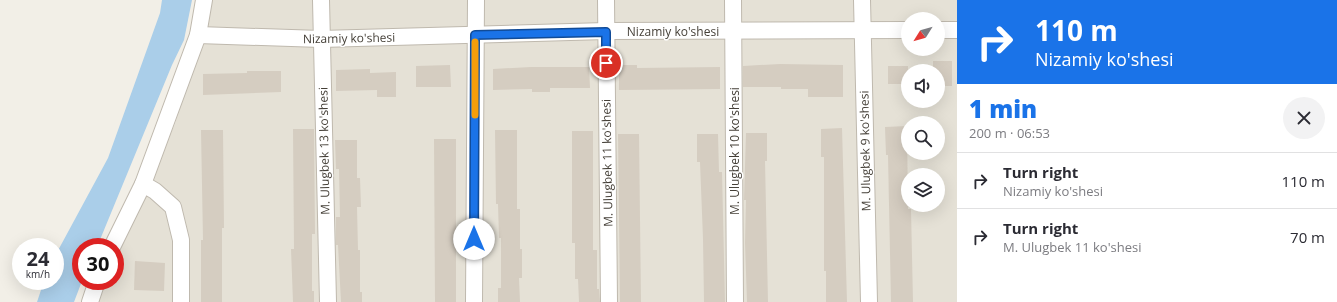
<!DOCTYPE html>
<html lang="en">
<head>
<meta charset="utf-8">
<style>
	body { margin:0; font-family:"Open Sans",sans-serif; background:#f2f2f3; color:#2b2b33; height:100vh; display:flex; flex-direction:column; font-size:15px; white-space:nowrap }
	* { box-sizing:border-box; margin:0 }
	p { font-size:13px; color:#7c7c81 }
	.icon { flex:none; width:22px; height:22px; fill:none; stroke:currentColor; stroke-width:2; stroke-linecap:round; stroke-linejoin:round }
	.map { position:relative; flex:1; overflow:hidden }
	.side { display:flex; flex-direction:column; background:#fff; width:380px }
	.side>* { flex:none }
	.hud { background:#1a73e8; color:#fff; overflow:hidden }
	.needle { width:26px; rotate:233deg }
	.controls { position:absolute; left:901px; top:12px; display:grid; gap:8px }
	.controls a { display:grid; place-items:center; width:44px; height:44px; border-radius:50%; background:#fff; box-shadow:0 4px 16px #0002; font-size:20px }
	.speed { position:absolute; left:12px; top:238px; display:flex; gap:8px; font-size:20px; font-weight:700; text-align:center }
	.speed>* { display:grid; place-content:center; width:52px; height:52px; border-radius:50%; background:#fff; box-shadow:0 4px 16px #0002; line-height:1 }
	.speed small { font-size:10px; font-weight:400 }
	.speed .limit { border:6px solid #d22; background:#fff; color:#111 }
	.pin { position:absolute; display:grid; place-items:center; width:34px; height:34px; color:#fff; margin:-17px; border:2px solid #fff; border-radius:50%; box-shadow:0 1px 4px #0007 }
	.me { position:absolute; width:44px; margin:-22px; rotate:0deg; stroke-linejoin:round; filter:drop-shadow(0 0 3px #0008) }
	.turn { display:flex; align-items:center; gap:14px; height:84px; padding:0 12px; font-size:18px }
	.turn .icon { width:52px; height:52px; stroke-width:2.5 }
	.turn b { display:block; font-size:28px; line-height:34px }
	.round { display:grid; place-items:center; flex:none; width:42px; height:42px; border-radius:21px; background:#f2f2f3 }
	.summary { display:flex; align-items:center; justify-content:space-between; height:68px; padding:0 12px }
	h1 { font-size:24px; font-weight:800; line-height:30px; color:#1a73e8 }
	ul { padding:0; list-style:none }
	li { display:flex; align-items:center; gap:12px; height:56px; padding:0 12px; border-top:1px solid #e1e1e2 }
	li div { flex:1 }
	li b { display:block; font-size:15px }
	li em { font-style:normal }
	main { display:flex; flex:1; min-height:0 }
	.map>svg:first-child { display:block }
	.residential { fill:#e5e1d6; fill-rule:evenodd }
	.water { fill:#aacee9 }
	.building { fill:#d5cdc1 }
	.lines { fill:none; stroke-linecap:round; stroke-linejoin:round }
	.minor-casing { stroke:#bfb9ae; stroke-width:18 }
	.minor { stroke:#fff; stroke-width:16 }
	.route-casing { stroke:#114b97; stroke-width:10 }
	.route { stroke:#1a73e8; stroke-width:7 }
	.slow { stroke:#f59e0b; stroke-width:7 }
	.labels { text-anchor:middle; dominant-baseline:central; stroke-width:3; stroke-linejoin:round; paint-order:stroke }
	.street-label { font-size:12px; fill:#443f37; stroke:#fff }
</style>
</head>
<body>
<main>
<div class="map">
<svg width="957" height="302" viewBox="0 0 957 302">
	<rect width="100%" height="100%" fill="#f2efe7"/>
	<path class="residential" d="M212,0H957V302H95L102,281H115V251L175,124ZM908,19H938V49H908ZM908,71H938V101H908ZM908,123H938V153H908ZM908,175H938V205H908Z"/>
	<polygon class="water" points="162,0 192,0 184,40 172,65 97,247 81,247 81,281 82,281 74,302 37,302 44,281 55,281 55,256 108,158 160,13"/>
	<g class="building">
		<polygon points="933,61 952,61 952,86 938,86 938,71 933,71"/>
		<polygon points="780,64 843,65 843,97 808,97 808,89 781,89 781,87 743,87 743,66"/>
		<polygon points="450,65 451,87 416,87 416,66"/>
		<polygon points="619,65 637,65 637,68 720,67 720,89 619,90"/>
		<rect x="888" y="66" width="20" height="18"/>
		<polygon points="531,67 589,67 590,88 550,88 550,92 532,92 532,89 493,90 493,69"/>
		<polygon points="370,69 370,73 396,72 396,97 377,97 377,90 336,91 336,70"/>
		<polygon points="247,71 281,71 281,92 203,95 203,74 247,73"/>
		<polygon points="907,126 908,209 911,209 913,302 891,302 888,155 886,155 885,127"/>
		<polygon points="842,128 847,302 826,302 826,271 824,271 824,157 821,157 821,129"/>
		<polygon points="293,129 314,129 315,234 312,234 312,291 314,291 314,302 293,302 291,249 294,249"/>
		<polygon points="201,130 223,130 224,228 222,228 222,302 201,302 201,240 203,240"/>
		<polygon points="495,130 517,130 517,209 520,209 520,249 522,249 522,278 519,278 520,302 498,302 498,288 501,288 501,238 499,238 498,204 496,204"/>
		<polygon points="572,131 593,131 593,250 597,250 597,289 599,289 600,302 579,302 578,279 575,279 575,243 572,243"/>
		<polygon points="746,133 767,133 767,161 765,161 768,302 747,302 745,243 746,200 744,200"/>
		<polygon points="618,134 639,134 641,302 620,302"/>
		<polygon points="697,134 718,134 719,172 722,172 725,302 704,302 703,239 700,162 697,162"/>
		<polygon points="434,139 456,139 456,302 435,302"/>
		<polygon points="335,140 357,140 357,178 360,178 361,207 357,207 358,250 360,250 360,292 362,292 362,302 341,302 338,245 336,245 336,217 340,217 339,169 336,169"/>
		<polygon points="135,261 165,263 164,291 134,290"/>
	</g>
	<g class="lines">
		<g class="minor-casing">
			<g id="minor">
				<polyline points="321,0 328,302"/>
				<polyline points="606,0 609,302"/>
				<polyline points="733,0 735,302"/>
				<polyline points="862,0 869,302"/>
				<polyline points="938,30 957,30"/>
				<polyline points="198,35 321,39 606,31 908,30"/>
				<polyline points="143,184 155,191 173,207 181,240 181,302"/>
				<polyline points="112,247 143,184 198,35 204,0"/>
				<polyline points="90,302 97,281"/>
				<polyline points="474,302 476,0"/>
			</g>
		</g>
		<use href="#minor" class="minor"/>
	</g>
	<g class="lines">
		<g class="route-casing">
			<polyline id="route" points="474,239 475,35 606,32 606,63"/>
		</g>
		<use href="#route" class="route"/>
		<polyline class="slow" points="475,115 475,42"/>
	</g>
	<g class="labels">
		<g class="street-label">
			<text x="673" y="31">Nizamiy ko'shesi</text>
			<text transform="translate(349 38) rotate(-1)">Nizamiy ko'shesi</text>
			<text transform="translate(324 151) rotate(-91)">M. Ulugbek 13 ko'shesi</text>
			<text transform="translate(734 151) rotate(-90)">M. Ulugbek 10 ko'shesi</text>
			<text transform="translate(865 151) rotate(-91)">M. Ulugbek 9 ko'shesi</text>
			<text transform="translate(607 163) rotate(-91)">M. Ulugbek 11 ko'shesi</text>
		</g>
	</g>
</svg>
<div class="controls">
<a><svg class="needle" viewBox="-14 -14 28 28"><path d="M0-13l5 13h-10z" fill="#e53935"/><path d="M0 13l5-13h-10z" fill="#7c7c81"/></svg></a>
<a><svg class="icon" aria-label="sound" viewBox="0 0 24 24"><path d="M4 9h4l5-4v14l-5-4H4zM17 9q2 3 0 6"/></svg></a>
<a><svg class="icon" aria-label="search" viewBox="0 0 24 24"><circle cx="10" cy="10" r="6"/><path d="M15 15l6 6"/></svg></a>
<a><svg class="icon" aria-label="layers" viewBox="0 0 24 24"><path d="M12 4l9 5-9 5-9-5zM3 14l9 5 9-5"/></svg></a>
</div>
<div class="speed"><div>24<small>km/h</small></div><div class="limit">30</div></div>
<div class="pin" style="left:606px;top:63px;background:#d93025"><svg class="icon" aria-label="arrive" viewBox="0 0 24 24"><path d="M6 21V4h12l-3 4 3 4H6"/></svg></div>
<svg class="me" style="left:474px;top:239px" viewBox="-20 -20 40 40"><circle r="19" fill="#fff"/><path d="M0-13L10 11 0 6-10 11z" fill="#1a73e8"/></svg>
</div>
<section class="side">
<div class="hud">
<div class="turn"><svg class="icon" aria-label="right" viewBox="0 0 24 24"><path d="M7 20v-9h11M14 6l5 5-5 5"/></svg><div><b>110 m</b>Nizamiy ko'shesi</div></div>
</div>
<div class="summary"><div><h1>1 min</h1><p>200 m · 06:53</p></div><a class="round"><svg class="icon" aria-label="close" viewBox="0 0 24 24"><path d="M6 6l12 12M18 6L6 18"/></svg></a></div>
<ul>
<li><svg class="icon" aria-label="right" viewBox="0 0 24 24"><path d="M7 20v-9h11M14 6l5 5-5 5"/></svg><div><b>Turn right</b><p>Nizamiy ko'shesi</p></div><em>110 m</em></li>
<li><svg class="icon" aria-label="right" viewBox="0 0 24 24"><path d="M7 20v-9h11M14 6l5 5-5 5"/></svg><div><b>Turn right</b><p>M. Ulugbek 11 ko'shesi</p></div><em>70 m</em></li>
</ul>
</section>
</main>
</body>
</html>
